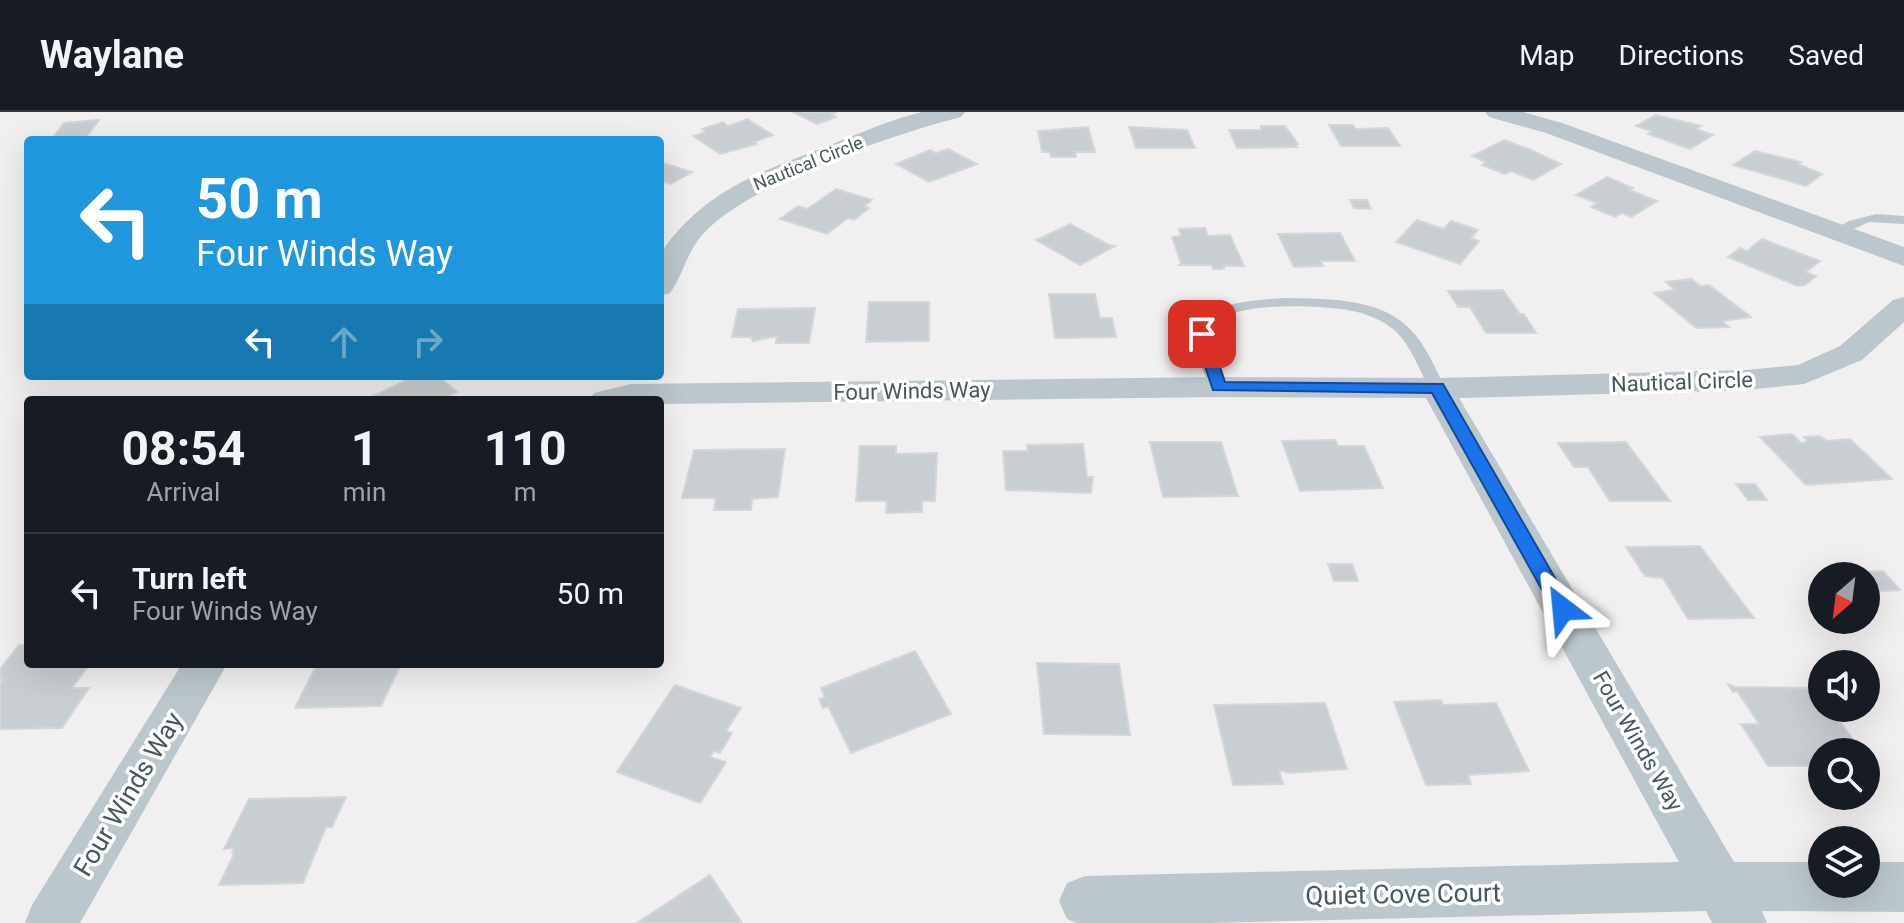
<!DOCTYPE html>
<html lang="en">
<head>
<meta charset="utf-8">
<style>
	body { margin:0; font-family:Roboto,sans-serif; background:#242831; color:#f1f3f6; height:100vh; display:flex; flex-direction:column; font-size:30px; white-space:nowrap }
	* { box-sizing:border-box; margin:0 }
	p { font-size:26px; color:#9ea1a6 }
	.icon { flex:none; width:44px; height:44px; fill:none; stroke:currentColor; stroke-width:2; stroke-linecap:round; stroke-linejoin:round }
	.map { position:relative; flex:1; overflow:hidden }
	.sheet { position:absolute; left:24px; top:284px; width:640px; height:272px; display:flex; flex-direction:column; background:#171b24; border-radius:8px; box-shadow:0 8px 32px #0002 }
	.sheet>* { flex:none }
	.guide { position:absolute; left:24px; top:24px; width:640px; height:244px; border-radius:8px; box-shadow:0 8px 32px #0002; background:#1f97dc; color:#fff; overflow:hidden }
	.needle { width:52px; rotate:208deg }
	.tools { position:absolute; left:1808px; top:450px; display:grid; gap:16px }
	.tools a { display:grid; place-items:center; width:72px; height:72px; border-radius:50%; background:#171b24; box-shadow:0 8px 32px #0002; font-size:40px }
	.pin { position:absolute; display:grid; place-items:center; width:68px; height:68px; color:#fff; margin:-34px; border-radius:16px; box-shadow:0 4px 12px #0006 }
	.me { position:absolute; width:88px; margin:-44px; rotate:331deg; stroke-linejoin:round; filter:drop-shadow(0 0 6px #0008) }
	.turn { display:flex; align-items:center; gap:28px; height:168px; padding:0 40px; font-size:36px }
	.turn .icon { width:104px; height:104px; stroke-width:2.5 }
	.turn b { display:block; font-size:56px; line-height:68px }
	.lanes { display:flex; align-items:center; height:76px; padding:0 40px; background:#0003; justify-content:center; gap:40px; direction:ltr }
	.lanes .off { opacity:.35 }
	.eta { display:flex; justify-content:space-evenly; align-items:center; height:136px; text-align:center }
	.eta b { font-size:48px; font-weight:700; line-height:56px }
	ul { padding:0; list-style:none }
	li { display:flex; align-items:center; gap:24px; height:120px; padding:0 40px; border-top:2px solid #363941 }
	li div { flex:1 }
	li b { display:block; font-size:30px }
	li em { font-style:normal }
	header { display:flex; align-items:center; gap:48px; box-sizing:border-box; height:112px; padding:0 40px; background:#171b24; border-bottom:2px solid #363941 }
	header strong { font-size:38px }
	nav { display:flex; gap:44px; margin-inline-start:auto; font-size:28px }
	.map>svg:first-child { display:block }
	.building { fill:#c9ced2; stroke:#d3d7db; stroke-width:2 }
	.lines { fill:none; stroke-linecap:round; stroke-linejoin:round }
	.lane { fill:#bbc7cc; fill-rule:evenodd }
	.street { fill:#bbc7cc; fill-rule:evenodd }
	.route { fill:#1a73e8; stroke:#114b97; stroke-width:2 }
	.labels { text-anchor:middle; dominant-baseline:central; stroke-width:7; stroke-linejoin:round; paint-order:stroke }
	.far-street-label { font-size:18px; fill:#48575c; stroke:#fff }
	.street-label { font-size:22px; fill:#48575c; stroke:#fff }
	.near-street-label { font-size:26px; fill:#48575c; stroke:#fff }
</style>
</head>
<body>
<header>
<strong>Waylane</strong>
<nav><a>Map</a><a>Directions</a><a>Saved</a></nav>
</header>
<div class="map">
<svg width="1904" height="811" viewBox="0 0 1904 811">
	<rect width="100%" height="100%" fill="#f2eff0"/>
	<g class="building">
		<polygon points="793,0 837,0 831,2 836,5 817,12"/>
		<polygon points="1656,3 1701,14 1696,17 1713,23 1690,37 1648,22 1652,19 1636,14"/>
		<polygon points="747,7 773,23 754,30 757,32 720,42 693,24 706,20 702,17 723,10 728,14"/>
		<polygon points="99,8 84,28 51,28 64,11"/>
		<polygon points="1329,13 1353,13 1356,17 1388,16 1400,34 1341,34"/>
		<polygon points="1261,14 1285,14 1298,32 1295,32 1297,35 1237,36 1229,18 1261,18"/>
		<polygon points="1088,15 1095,40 1075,40 1076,45 1051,45 1050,40 1042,40 1038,19"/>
		<polygon points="1129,15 1187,18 1195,36 1136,36"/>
		<polygon points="1504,28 1531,38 1561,52 1533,68 1511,59 1505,62 1482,53 1486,50 1472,44"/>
		<polygon points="948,37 977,52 929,70 896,52 930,38 936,41"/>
		<polygon points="1755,39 1801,50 1798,52 1822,62 1806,74 1733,53"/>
		<polygon points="660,50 692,60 671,72 660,69"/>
		<polygon points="1607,65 1633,76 1629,78 1657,89 1631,105 1622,101 1615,105 1591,95 1597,91 1576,83"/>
		<polygon points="836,77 872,88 864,94 869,96 854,108 848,106 827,122 780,107 798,94 807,97"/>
		<polygon points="1350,88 1367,88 1371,97 1354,96"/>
		<polygon points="1417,108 1444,117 1451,109 1478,118 1471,126 1479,129 1460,152 1396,130"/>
		<polygon points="1070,112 1109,133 1115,134 1080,153 1036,128"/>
		<polygon points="1205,116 1208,124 1230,123 1244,154 1223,154 1224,157 1213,157 1212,153 1179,153 1181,151 1172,125 1181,124 1179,117"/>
		<polygon points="1340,121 1355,149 1321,149 1323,154 1294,155 1278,122"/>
		<polygon points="1762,127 1820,149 1806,160 1816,164 1805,173 1797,174 1728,145 1740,136 1747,139"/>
		<polygon points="1691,167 1701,174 1709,173 1751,205 1722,209 1729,215 1696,216 1654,181 1675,178 1666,170"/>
		<polygon points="1503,178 1520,202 1524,202 1536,221 1486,221 1470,195 1458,195 1448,179"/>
		<polygon points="1049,182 1095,182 1100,206 1112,206 1116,225 1055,226"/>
		<polygon points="869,190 929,190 929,229 866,230"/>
		<polygon points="815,196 809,231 776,231 777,224 753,229 751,225 732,225 738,197"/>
		<polygon points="415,264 438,264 457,280 440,288 365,288"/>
		<polygon points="1792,322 1801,331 1808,329 1804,325 1819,324 1828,329 1850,327 1892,367 1806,373 1760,325"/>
		<polygon points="1335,328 1338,334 1364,334 1383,376 1300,379 1282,329"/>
		<polygon points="1150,330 1221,330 1238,384 1163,385"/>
		<polygon points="1626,330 1670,389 1610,389 1588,355 1574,355 1558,331"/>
		<polygon points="1083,332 1087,365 1093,365 1091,381 1006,378 1003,339 1028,339 1027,333"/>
		<polygon points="860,334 896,334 896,342 937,341 935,389 922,389 922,400 886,401 887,389 856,389"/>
		<polygon points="785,337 778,385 752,387 751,398 714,398 716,386 682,386 694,338"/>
		<polygon points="1736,372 1755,372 1767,388 1748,388"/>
		<polygon points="1700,434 1754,506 1688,507 1663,466 1645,464 1626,435"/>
		<polygon points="1328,452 1352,452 1358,469 1334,469"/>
		<polygon points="1883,459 1900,478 1881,479 1864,460"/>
		<polygon points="19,533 28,533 28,552 90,552 72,576 89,576 62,616 0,617 0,571 3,567 0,567 0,557"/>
		<polygon points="915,539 951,602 851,641 828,594 823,596 819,587 825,585 821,576"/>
		<polygon points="1037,551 1119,552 1130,623 1044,622"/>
		<polygon points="317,552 401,552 381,594 295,596"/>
		<polygon points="1728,572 1735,575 1816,576 1822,585 1822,596 1830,596 1862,640 1822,640 1822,654 1768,654 1741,612 1759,612 1737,579 1733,580"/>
		<polygon points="675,573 741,596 726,619 732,621 720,641 714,639 710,645 726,650 700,691 617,660"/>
		<polygon points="1441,588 1443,593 1496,591 1529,659 1468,663 1471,672 1426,673 1394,590"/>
		<polygon points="1325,591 1347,657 1288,661 1279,658 1283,672 1233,673 1214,593"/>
		<polygon points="346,685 332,715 326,715 303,771 219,773 234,742 232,741 234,736 224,737 249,687"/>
		<polygon points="710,763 742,811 637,811"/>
	</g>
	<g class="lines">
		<g class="lane">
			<polygon points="1876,102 1904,104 1904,112 1869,110 1836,125 1829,121 1849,109"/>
			<path d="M1285,186C1326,187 1379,185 1410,217C1426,233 1435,256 1445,276L1437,281L1431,279C1419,259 1412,233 1393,217C1382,208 1367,202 1353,199C1326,193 1215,186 1209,222C1207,239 1221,260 1227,275L1225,278H1213C1168,200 1216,190 1285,186Z"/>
		</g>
		<g class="street">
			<path d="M922,0H965L961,5C894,22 747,72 702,123C687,140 683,163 670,181L660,184V142C705,76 764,59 835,31C863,20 892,7 922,0Z"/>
			<polygon points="1485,0 1523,0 1562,11 1904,135 1904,154 1546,21 1489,5"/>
			<polygon points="1904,185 1904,210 1862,248 1804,272 1746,278 1459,286 1734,750 1822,750 1822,772 1866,772 1866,750 1904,750 1904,800 1762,799 1767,811 1712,811 1706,799 1209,811 1077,811 1067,807 1059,789 1067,771 1085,764 1679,750 1426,286 1219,285 660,292 660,288 589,288 594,281 631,272 1219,265 1437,266 1746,258 1798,253 1840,234 1893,188"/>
			<polygon points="182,552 227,552 80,811 25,811 32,793"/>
		</g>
	</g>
	<polygon class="route" points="1202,217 1209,222 1225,270 1443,272 1570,492 1573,497 1570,503 1556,503 1432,281 1213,278 1194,222"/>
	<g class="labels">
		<g class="far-street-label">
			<text transform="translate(808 51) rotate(-22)">Nautical Circle</text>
		</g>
		<g class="street-label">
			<text transform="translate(1682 270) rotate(-2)">Nautical Circle</text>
			<text transform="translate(912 279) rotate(-1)">Four Winds Way</text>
			<text transform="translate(1638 629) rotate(60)">Four Winds Way</text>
		</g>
		<g class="near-street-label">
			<text transform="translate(128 682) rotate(-59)">Four Winds Way</text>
			<text transform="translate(1403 782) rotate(-1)">Quiet Cove Court</text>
		</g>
	</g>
</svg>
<div class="tools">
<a><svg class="needle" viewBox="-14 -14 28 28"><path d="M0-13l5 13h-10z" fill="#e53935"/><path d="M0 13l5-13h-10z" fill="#9ea1a6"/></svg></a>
<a><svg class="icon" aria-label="sound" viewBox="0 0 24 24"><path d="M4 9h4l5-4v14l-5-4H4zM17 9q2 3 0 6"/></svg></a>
<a><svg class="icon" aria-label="search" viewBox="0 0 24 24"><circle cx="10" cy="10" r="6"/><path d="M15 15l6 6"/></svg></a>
<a><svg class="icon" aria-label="layers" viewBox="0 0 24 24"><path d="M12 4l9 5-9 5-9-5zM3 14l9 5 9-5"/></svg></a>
</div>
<div class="pin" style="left:1202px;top:222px;background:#d93025"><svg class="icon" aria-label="arrive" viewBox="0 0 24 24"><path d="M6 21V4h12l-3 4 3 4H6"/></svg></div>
<svg class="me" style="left:1563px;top:497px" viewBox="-20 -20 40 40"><path d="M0-17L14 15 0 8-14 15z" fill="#1a73e8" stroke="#fff" stroke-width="4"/></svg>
<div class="guide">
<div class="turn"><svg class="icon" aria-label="left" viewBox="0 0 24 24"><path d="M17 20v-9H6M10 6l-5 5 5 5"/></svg><div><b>50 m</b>Four Winds Way</div></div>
<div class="lanes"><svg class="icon" aria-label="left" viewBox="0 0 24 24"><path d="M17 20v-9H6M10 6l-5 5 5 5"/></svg><svg class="icon off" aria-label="ahead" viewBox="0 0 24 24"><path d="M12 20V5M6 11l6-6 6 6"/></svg><svg class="icon off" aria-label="right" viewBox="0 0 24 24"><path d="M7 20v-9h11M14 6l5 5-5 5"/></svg></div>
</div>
<section class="sheet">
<div class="eta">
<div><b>08:54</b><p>Arrival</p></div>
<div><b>1</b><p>min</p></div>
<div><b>110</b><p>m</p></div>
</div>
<ul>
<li><svg class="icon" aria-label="left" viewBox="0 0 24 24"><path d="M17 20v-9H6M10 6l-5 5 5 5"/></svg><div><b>Turn left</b><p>Four Winds Way</p></div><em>50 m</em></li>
</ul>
</section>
</div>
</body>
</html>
